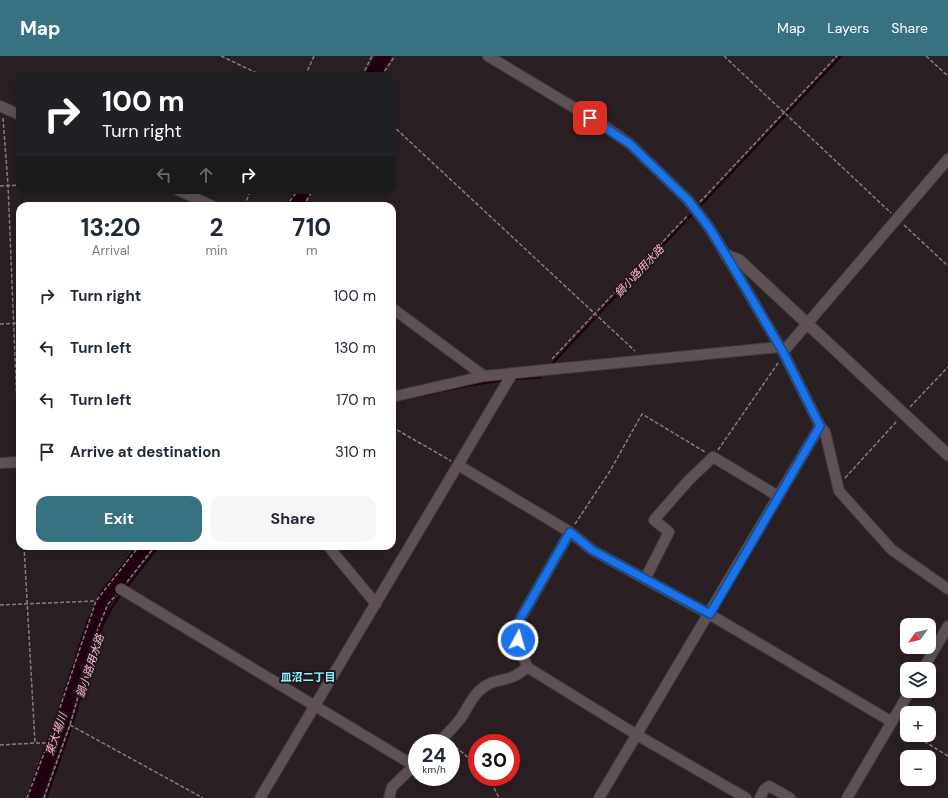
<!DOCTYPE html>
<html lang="en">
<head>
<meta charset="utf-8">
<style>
	body { margin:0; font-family:"DM Sans","Noto Sans JP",sans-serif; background:#f6f6f7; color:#1f2937; height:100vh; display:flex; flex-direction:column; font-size:15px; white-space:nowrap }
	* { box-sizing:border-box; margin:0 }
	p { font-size:13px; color:#747a83 }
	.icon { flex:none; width:22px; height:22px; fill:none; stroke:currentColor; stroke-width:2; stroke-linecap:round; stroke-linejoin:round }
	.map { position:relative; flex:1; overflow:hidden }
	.sheet { position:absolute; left:16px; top:146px; width:380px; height:348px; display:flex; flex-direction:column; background:#fff; border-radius:12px; box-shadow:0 2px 10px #0003 }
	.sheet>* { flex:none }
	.banner { position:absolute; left:16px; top:16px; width:380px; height:122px; border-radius:12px; box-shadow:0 2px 10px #0003; background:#202124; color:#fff; overflow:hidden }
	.needle { width:26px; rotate:236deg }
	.buttons { position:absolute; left:900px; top:562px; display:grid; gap:8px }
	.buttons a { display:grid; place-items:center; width:36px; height:36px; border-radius:8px; background:#fff; box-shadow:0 2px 10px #0003; font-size:20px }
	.speed { position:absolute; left:408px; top:678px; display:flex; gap:8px; font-size:20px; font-weight:700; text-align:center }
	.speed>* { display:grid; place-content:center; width:52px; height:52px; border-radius:50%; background:#fff; box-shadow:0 2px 10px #0003; line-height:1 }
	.speed small { font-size:10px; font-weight:400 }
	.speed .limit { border:6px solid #d22; background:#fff; color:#111 }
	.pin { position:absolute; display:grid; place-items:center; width:34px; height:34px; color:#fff; margin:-17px; border-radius:8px; box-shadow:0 2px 6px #0006 }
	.me { position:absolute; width:44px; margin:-22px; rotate:6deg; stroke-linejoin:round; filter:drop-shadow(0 0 3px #0008) }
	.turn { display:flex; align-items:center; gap:14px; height:84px; padding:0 20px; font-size:18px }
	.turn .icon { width:52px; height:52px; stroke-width:2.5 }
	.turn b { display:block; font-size:28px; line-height:34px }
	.lanes { display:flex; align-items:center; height:38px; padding:0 20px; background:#0003; justify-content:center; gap:20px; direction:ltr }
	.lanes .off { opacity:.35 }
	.eta { display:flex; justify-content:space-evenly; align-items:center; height:68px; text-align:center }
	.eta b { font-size:24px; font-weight:700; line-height:28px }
	.action { display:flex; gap:8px; margin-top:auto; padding:8px 20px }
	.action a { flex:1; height:46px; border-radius:12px; background:#36727f; color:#fff; font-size:16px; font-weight:700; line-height:46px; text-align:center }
	.action a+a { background:#f6f6f7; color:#1f2937 }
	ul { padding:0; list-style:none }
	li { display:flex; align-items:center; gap:12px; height:52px; padding:0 20px }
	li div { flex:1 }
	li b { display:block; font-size:15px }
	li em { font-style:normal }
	header { display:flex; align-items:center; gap:24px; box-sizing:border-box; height:56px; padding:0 20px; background:#36727f; color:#fff }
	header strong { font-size:19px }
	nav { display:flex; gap:22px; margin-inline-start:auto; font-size:14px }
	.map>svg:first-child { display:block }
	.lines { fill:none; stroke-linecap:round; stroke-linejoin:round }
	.stream { stroke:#21000f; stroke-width:2.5 }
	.river { stroke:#21000f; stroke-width:15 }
	.minor-casing { stroke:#443c3f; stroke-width:12 }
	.tertiary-casing { stroke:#443c3f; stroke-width:13 }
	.path { stroke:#867d81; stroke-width:1.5; stroke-dasharray:4 2; stroke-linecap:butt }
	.minor { stroke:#5e5256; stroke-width:10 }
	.tertiary { stroke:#5e5256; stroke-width:11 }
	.route-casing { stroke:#114b97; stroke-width:10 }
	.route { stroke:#1a73e8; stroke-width:7 }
	.labels { text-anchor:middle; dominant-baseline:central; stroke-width:4; stroke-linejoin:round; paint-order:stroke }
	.water-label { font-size:11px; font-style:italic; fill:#feb4d2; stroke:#20171b }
	.neighbourhood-label { font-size:11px; font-weight:bold; fill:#8af5ff; stroke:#20171b }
</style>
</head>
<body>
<header>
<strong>Map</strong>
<nav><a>Map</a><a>Layers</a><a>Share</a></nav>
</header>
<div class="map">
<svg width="948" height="742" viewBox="0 0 948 742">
	<rect width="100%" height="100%" fill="#2a2024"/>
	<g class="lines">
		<g class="stream">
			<polyline points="697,153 841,0"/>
			<polyline points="550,310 694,156"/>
			<polyline points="512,323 540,321 542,318"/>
			<polyline points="400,344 470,329 505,324"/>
			<polyline points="125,533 159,490"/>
			<path d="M46,742C56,713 67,685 76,656C88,616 95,570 122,537"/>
		</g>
		<g class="river">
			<polyline points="372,20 384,0"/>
			<polyline points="294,150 305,134"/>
			<polyline points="34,742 66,653 93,569 107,539 146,490"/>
		</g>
		<g class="minor-casing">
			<g id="minor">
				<polyline points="488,0 603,69 630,88 688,144 708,170 726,199 783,296 820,370 825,376 839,435 892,494 948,533"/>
				<polyline points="0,50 20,59"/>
				<polyline points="178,134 212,150"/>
				<polyline points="392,252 484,320"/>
				<polyline points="783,296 948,103"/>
				<polyline points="392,341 484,320 780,291"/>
				<polyline points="0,407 20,406"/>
				<polyline points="458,409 570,476 592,494 709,558 892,666"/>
				<polyline points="570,476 518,567 518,584 527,611 637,679 746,742"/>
				<polyline points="328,490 376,548"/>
				<polyline points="645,523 669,476 654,464 688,425 713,401 778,440"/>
				<polyline points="121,533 413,709"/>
				<polyline points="923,613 948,570"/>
				<path d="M438,687C446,679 454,671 461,662C467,653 472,641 480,634C495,620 511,628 527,611"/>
				<polyline points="260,742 512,318"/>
				<polyline points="389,742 392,731 417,707"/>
				<polyline points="599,742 820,370"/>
				<polyline points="760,742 764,734 769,730 790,742"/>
				<polyline points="847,742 910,635"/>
			</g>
		</g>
		<g class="tertiary-casing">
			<polyline id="tertiary" points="726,199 739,204 948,399"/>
		</g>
		<g class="path">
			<polyline points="221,0 263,20"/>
			<polyline points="724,0 891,157"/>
			<polyline points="926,0 948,20"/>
			<polyline points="305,20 314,0"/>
			<polyline points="362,20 372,0"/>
			<polyline points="381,20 395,0"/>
			<polyline points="3,62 8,129 19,398"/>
			<polyline points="392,69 635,295"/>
			<polyline points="0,130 20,129"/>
			<polyline points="700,146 837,0"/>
			<polyline points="244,150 251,134"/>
			<polyline points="286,150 298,134"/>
			<polyline points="303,150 313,134"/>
			<polyline points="904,169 948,210"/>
			<polyline points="0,268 20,267"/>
			<polyline points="552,303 688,159"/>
			<polyline points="910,351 948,311"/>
			<polyline points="392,371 451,405"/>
			<polyline points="718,394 778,307"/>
			<polyline points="845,422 897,365"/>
			<polyline points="575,468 610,415 642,358 705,396"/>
			<polyline points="24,490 35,687"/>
			<polyline points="127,526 155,490"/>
			<polyline points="0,549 96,545"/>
			<polyline points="70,669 203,742"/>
			<polyline points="900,671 907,675"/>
			<polyline points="914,679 948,700"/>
			<polyline points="451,687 477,709"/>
			<polyline points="0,689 35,687 48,687"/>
			<polyline points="489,721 499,742"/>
			<polyline points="27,742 48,687 96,545 139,490"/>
			<polyline points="44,742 70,669 95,580 108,548 116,539"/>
		</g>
		<use href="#minor" class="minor"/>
		<use href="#tertiary" class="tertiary"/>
	</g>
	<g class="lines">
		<g class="route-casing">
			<polyline id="route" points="518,584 518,567 570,476 592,494 710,558 820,370 783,296 726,199 708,170 688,144 630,88 590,62"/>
		</g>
		<use href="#route" class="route"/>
	</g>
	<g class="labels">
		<g class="water-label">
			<text transform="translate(639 215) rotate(-47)">鍋小路用水路</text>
			<text transform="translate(90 610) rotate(-72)">鍋小路用水路</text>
			<text transform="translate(56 678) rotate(-71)">東大場川</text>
		</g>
		<g class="neighbourhood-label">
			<text x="308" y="621">皿沼二丁目</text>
		</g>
	</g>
</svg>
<div class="buttons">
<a><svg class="needle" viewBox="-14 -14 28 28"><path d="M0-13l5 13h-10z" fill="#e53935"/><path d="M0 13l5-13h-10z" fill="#747a83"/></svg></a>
<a><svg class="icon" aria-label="layers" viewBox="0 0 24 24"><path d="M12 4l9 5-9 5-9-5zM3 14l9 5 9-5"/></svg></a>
<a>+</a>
<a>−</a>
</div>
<div class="speed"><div>24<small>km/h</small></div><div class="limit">30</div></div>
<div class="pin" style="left:590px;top:62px;background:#d93025"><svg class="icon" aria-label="arrive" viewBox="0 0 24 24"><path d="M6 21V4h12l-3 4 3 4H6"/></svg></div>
<svg class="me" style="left:518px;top:584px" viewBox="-20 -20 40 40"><circle r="17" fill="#1a73e8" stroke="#fff" stroke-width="3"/><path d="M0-11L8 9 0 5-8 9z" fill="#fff"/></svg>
<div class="banner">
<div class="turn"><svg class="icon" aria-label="right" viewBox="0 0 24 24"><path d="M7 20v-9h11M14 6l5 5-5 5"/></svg><div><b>100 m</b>Turn right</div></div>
<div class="lanes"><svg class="icon off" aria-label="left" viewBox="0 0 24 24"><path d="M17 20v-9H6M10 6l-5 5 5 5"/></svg><svg class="icon off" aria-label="ahead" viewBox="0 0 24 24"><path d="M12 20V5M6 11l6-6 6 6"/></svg><svg class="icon" aria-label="right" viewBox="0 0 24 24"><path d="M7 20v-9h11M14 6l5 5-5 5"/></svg></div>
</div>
<section class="sheet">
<div class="eta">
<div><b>13:20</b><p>Arrival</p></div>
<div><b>2</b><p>min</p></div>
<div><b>710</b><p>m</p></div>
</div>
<ul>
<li><svg class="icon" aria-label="right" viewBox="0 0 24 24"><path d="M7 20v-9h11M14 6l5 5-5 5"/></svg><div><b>Turn right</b></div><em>100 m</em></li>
<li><svg class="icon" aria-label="left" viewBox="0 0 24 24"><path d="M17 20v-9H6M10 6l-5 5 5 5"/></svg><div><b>Turn left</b></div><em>130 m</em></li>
<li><svg class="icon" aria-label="left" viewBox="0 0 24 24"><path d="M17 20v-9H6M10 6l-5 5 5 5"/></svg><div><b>Turn left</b></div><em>170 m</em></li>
<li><svg class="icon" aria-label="arrive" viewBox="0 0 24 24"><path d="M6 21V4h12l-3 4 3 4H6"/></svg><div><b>Arrive at destination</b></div><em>310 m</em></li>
</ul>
<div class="action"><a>Exit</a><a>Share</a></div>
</section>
</div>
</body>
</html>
